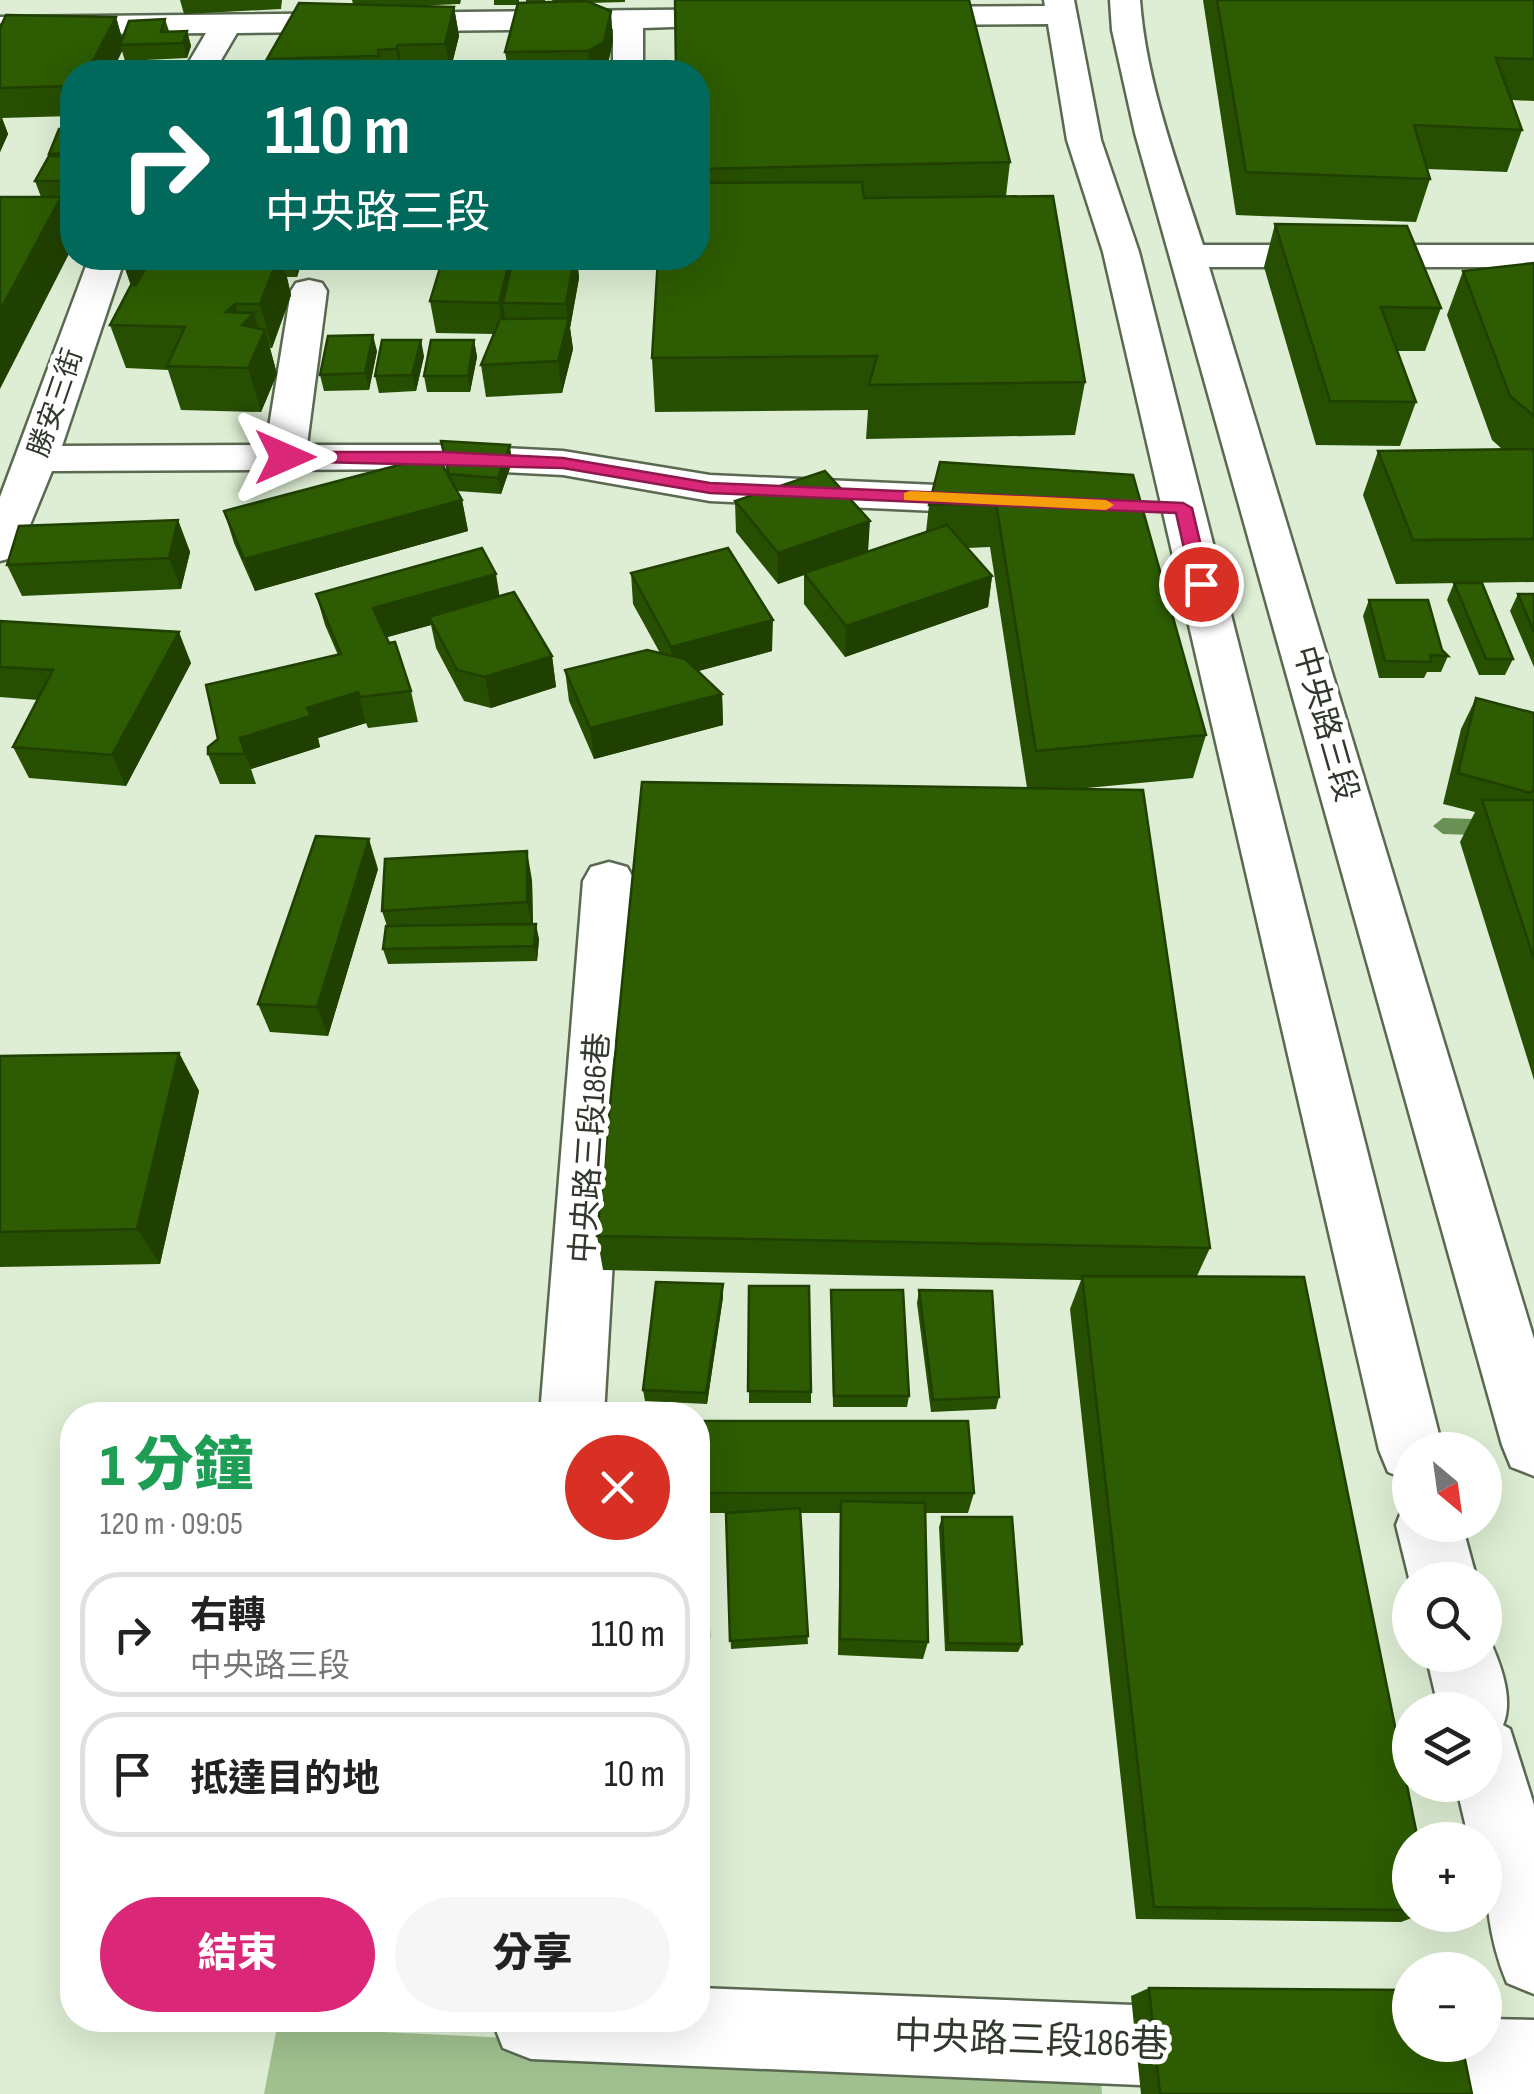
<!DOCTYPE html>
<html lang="zh-TW">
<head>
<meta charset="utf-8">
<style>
	body { margin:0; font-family:"Sofia Sans Condensed","Noto Sans TC",sans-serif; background:#f6f6f6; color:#222; height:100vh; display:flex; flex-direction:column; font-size:38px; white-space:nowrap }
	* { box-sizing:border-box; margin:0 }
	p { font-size:32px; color:#767676 }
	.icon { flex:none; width:55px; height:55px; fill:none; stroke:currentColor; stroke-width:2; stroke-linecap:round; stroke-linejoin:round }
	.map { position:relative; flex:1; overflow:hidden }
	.side { position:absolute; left:60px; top:1402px; width:650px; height:630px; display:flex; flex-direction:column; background:#fff; border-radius:40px; box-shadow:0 10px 40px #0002 }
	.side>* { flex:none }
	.hud { position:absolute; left:60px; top:60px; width:650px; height:210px; border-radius:40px; box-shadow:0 10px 40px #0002; background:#00695c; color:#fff; overflow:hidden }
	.needle { width:65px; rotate:151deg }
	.buttons { position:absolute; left:1392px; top:1432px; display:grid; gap:20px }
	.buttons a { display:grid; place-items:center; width:110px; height:110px; border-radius:50%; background:#fff; box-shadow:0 10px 40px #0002; font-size:50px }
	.pin { position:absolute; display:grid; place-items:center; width:85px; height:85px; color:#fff; margin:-42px; border:5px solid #fff; border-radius:50%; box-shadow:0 2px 10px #0007 }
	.me { position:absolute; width:110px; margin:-55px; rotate:90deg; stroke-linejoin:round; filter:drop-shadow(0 0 8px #0008) }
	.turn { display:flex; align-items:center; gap:35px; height:210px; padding:0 40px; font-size:45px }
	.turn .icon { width:130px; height:130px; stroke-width:2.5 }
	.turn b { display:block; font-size:70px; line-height:85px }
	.round { display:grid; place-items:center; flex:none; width:105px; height:105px; border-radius:52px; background:#f6f6f6 }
	.headline { display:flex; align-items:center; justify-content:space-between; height:170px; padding:0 40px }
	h1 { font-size:60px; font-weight:800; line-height:75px; color:#1e9e55 }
	.cta { display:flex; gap:20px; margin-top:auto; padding:20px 40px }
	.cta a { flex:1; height:115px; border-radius:60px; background:#db2777; color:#fff; font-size:40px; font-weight:800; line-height:115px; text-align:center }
	.cta a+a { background:#f6f6f6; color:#222 }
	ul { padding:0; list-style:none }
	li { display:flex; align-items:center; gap:30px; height:125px; margin:0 20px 15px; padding:0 20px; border:5px solid #e0e0e0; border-radius:40px }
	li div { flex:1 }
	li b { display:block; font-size:38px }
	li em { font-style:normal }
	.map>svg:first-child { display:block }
	.green { fill:#a0c18f }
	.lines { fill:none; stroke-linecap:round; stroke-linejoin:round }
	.stream { fill:#6a9155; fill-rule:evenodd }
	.minor-casing { stroke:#5a6952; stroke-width:5 }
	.minor { fill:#fff; fill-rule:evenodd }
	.wall { fill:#274f02 }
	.shaded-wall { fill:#204001 }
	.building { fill:#2d5c02; stroke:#204001; stroke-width:2.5 }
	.route { fill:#db2777; stroke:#8e194d; stroke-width:2.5 }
	.slow { fill:#f59e0b }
	.labels { text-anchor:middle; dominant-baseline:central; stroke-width:10; stroke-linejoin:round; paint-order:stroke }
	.far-street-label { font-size:28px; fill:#31382e; stroke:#fff }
	.street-label { font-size:32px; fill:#31382e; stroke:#fff }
	.near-street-label { font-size:38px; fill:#31382e; stroke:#fff }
</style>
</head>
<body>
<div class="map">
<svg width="1534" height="2094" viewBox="0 0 1534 2094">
	<rect width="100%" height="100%" fill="#ddeed4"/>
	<polygon class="green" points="277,2027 1100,2066 1102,2094 264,2094"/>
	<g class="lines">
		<polygon class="stream" points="1443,818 1534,821 1534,837 1443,834 1433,826"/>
		<g class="minor-casing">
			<g id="minor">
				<polygon points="1044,0 1074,0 1101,140 1139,252 1443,1450 1410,1450 1410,1481 1388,1472 1379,1450 1103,252 1067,140 1048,24 899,25 888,22 884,16 888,10 899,7 1045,6"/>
				<path d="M1110,0H1140C1146,83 1178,166 1203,245H1534V267H1209L1534,1339V1476L1511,1467L1502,1445L1135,133L1112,30Z"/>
				<polygon points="748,9 759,12 763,18 759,24 643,28 643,72 613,72 613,29 237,33 214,72 183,72 206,33 0,35 0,17"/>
				<polygon points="89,258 125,258 62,446 266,445 291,291 296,283 309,280 322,283 327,291 307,445 444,445 563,451 710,475 1005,488 1020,492 1026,501 1020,510 1005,514 710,501 563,475 444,469 52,471 21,547 15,557 0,561 0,497"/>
				<polygon points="609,862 627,867 635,881 604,1415 540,1415 583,881 591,867"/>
				<polygon points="1410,1500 1410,1525 1462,1525 1477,1580 1410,1582 1396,1525 1405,1502"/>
				<path d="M1485,1630C1498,1657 1515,1697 1503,1725L1510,1729L1534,1805V1994L1507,1983C1487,1935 1485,1891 1485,1840H1469L1456,1785H1485V1710H1439L1426,1655H1485Z"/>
				<polygon points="698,1988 1211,2008 1239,2020 1251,2048 1239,2076 1211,2088 531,2059 503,2048 492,2020 698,2020"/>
				<polygon points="1392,2015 1410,2016 1410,2045 1485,2045 1485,2019 1534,2020 1534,2094 1390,2094 1364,2083 1352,2055 1364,2027"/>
			</g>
		</g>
		<use href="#minor" class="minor"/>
	</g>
	<g class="wall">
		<polygon points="180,0 282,0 281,9 184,14"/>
		<polygon points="352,0 461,0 460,4 413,6 454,7 459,36 450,72 270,72 267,59 353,4"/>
		<polygon points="494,0 519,0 519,3 526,3 526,0 545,0 545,2 553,2 552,0 577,0 577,2 584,1 584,0 625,0 625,2 589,3 613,41 606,72 503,72 508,70 505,52 518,5 494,5"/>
		<polygon points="1203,0 1534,0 1534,101 1512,100 1522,130 1507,172 1427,169 1430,179 1416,222 1236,215"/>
		<polygon points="116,17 122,39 165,19 169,31 187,31 191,46 187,58 125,61 122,51 112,72 72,72 72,116 2,118 8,134 0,152 0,22 1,25"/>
		<polygon points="698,72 1010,162 1006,196 1085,382 1075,435 866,439 868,410 655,412 652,358 698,258"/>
		<polygon points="72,128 72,197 41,197 35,181 50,156 49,154"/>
		<polygon points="1275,224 1441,308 1425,351 1397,351 1416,402 1400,446 1316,445 1264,267"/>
		<polygon points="123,258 303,258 297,277 287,277 291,295 272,348 270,348 277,374 261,412 181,410 168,370 126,368 110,325 131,285"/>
		<polygon points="443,258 577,258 579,278 570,328 573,349 562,393 486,397 481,365 494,334 436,333 430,301"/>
		<polygon points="1534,263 1534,582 1396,584 1363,495 1378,451 1502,449 1492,440 1447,315 1463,271"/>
		<polygon points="474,340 477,357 470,392 427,392 424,376"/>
		<polygon points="377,351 369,390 324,391 320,375"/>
		<polygon points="424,356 416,391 379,393 375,376"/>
		<polygon points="441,441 512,462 501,494 457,491 462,500 468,531 255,591 234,543 224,511 448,475"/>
		<polygon points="1133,475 1206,735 1193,778 1076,789 1210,1248 1197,1276 1410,1840 1410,1915 1420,1915 1401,1922 1136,1919 1070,1309 1081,1280 603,1270 597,1236 1027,788 990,547 967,548 992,576 988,607 845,657 804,604 804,575 778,584 736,532 735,501 868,552 926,532 929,505"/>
		<polygon points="178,520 190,552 181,589 22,596 7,565"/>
		<polygon points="631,573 772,651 698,671 722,694 723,725 594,759 569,701 565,670 660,653 633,604"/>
		<polygon points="1454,583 1513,659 1505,675 1479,675 1447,600"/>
		<polygon points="316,594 499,596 552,656 556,687 491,708 464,701 436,648 431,625 386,637 411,691 418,722 368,728 366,723 318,738 320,747 251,769 256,784 220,784 208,754 338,655 325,625"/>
		<polygon points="1518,594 1534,594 1534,667 1510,611"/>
		<polygon points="1369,600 1442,650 1448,656 1441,672 1427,672 1424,678 1379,678 1363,616"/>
		<polygon points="0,621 191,663 126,786 29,778 13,747 38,700 0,697"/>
		<polygon points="1476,698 1534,713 1534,1080 1460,842 1475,812 1443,804 1461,729"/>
		<polygon points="378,869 328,1036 270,1032 258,1004"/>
		<polygon points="532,880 533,924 539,939 537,961 388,964 383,949 387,926 382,911"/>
		<polygon points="179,1053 199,1091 160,1264 0,1267 0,1056"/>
		<polygon points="749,1286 811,1392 811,1403 749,1403"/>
		<polygon points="831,1290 909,1396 907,1407 833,1407"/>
		<polygon points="919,1290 999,1397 996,1409 931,1412 917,1303"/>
		<polygon points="723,1297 707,1404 645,1401 643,1390"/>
		<polygon points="698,1421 974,1493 968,1513 925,1513 928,1642 923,1659 838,1655 840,1513 800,1513 808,1644 731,1649 726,1513 729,1513 698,1513"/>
		<polygon points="698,1515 710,1644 698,1645"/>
		<polygon points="942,1517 1022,1644 1018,1652 945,1651 939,1527"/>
		<polygon points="1149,1988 1472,2094 1141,2094 1131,1996"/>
	</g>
	<g class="shaded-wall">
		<polygon points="454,7 459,36 450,72 445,44"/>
		<polygon points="611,11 613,41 606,72 590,72 588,51"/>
		<polygon points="116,17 124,45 120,45 122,51 112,72 87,72"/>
		<polygon points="187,31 191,46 187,58 183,43"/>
		<polygon points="398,45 403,72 400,72 396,49"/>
		<polygon points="2,118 8,134 0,152 0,123"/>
		<polygon points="61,197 72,229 72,248 0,389 0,311"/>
		<polygon points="254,258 282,258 291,295 272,348 260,304 253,260"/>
		<polygon points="292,258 303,258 297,277"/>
		<polygon points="510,258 515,258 503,303 506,324 503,334 499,303"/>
		<polygon points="574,258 577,258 579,278 570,328 573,349 562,393 558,361 568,323 566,304"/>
		<polygon points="150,260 138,306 123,263"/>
		<polygon points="235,304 248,347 226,312"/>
		<polygon points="254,313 261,338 265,330 277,374 261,412 248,368 242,325"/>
		<polygon points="373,335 377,351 369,390 365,373"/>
		<polygon points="421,340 424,356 416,391 412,375"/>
		<polygon points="474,340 477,357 470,392 468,376"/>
		<polygon points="510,445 512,462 501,494 498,478"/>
		<polygon points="462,500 468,531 255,591 244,559"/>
		<polygon points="178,520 190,552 181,589 169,558"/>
		<polygon points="870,521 868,553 778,584 778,553"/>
		<polygon points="496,574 501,605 429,617 431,625 381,639 373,608"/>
		<polygon points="992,576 988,607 845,657 846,626"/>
		<polygon points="773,620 772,651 673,678 671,647"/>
		<polygon points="179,632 191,663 126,786 112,755"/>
		<polygon points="552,656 556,687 491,708 485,677"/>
		<polygon points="358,692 366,723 318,738 320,747 251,769 240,738 307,708"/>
		<polygon points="722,694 723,725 594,759 590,728"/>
		<polygon points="369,839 378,869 328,1036 317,1007"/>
		<polygon points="527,851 532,880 533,931 527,902"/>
		<polygon points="536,924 539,939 537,961 534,946"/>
		<polygon points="179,1053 199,1091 160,1264 137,1229"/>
		<polygon points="723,1284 723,1297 707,1404 706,1393"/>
	</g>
	<g class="building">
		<polygon points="675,0 969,0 1010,162 698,169 698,72 676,72"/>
		<polygon points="1217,0 1534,0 1534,59 1496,58 1522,130 1414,125 1430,179 1246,172"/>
		<polygon points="586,1 611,11 604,42 588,51 505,52 518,3"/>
		<polygon points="299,3 454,7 445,44 398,45 396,49 378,50 379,56 267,59"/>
		<polygon points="6,15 116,17 87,72 72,72 72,86 0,88 0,28"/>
		<polygon points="165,19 161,32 187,31 183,43 120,45 129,21"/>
		<polygon points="586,69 585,72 556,72 557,70"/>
		<polygon points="504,70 525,70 524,72 503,72"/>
		<rect x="528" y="70" width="24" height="2"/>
		<rect x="472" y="71" width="25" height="1"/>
		<polygon points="59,129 72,129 72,153 49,154"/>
		<polygon points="49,156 72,156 72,181 35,181"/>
		<polygon points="862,182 864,198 1053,196 1085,382 869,385 877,356 652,358 658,258 698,258 698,183"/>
		<polygon points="0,197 61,197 0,311"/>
		<polygon points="1275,224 1407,226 1441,308 1381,307 1416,402 1330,401"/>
		<polygon points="123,258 254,258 253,260 261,258 278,258 260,304 235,304 226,312 254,313 242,325 265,330 248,368 167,366 185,327 110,325 131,285 136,285 150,260 123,263"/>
		<polygon points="443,258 510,258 499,303 430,301"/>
		<polygon points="513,258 574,258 566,304 503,303"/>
		<polygon points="1534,263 1534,416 1510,396 1463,271"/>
		<polygon points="569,318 558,361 481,365 500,319"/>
		<polygon points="373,335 365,373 320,375 328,336"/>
		<polygon points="382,340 421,340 412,375 375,376"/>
		<polygon points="431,340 474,340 468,376 424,376"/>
		<polygon points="441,441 510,445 498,478 449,474"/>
		<polygon points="1534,449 1534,539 1413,540 1378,451"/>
		<polygon points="437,455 462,500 244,559 224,511"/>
		<polygon points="940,462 1133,475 1206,735 1036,751 996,503 929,505"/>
		<polygon points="825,471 870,521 778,553 735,501"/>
		<polygon points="178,520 169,558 7,565 19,526"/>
		<polygon points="947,525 992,576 846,626 804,573"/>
		<polygon points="482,548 496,574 373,608 389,643 395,642 411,691 360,697 358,692 307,708 311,716 240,738 245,754 208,754 208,747 218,739 206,685 341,654 316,594"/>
		<polygon points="728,548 773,620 671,647 631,573"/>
		<polygon points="1454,583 1482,583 1513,659 1486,659"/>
		<polygon points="514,592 552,656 485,677 457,670 429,617"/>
		<polygon points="1518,594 1534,594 1534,632"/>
		<polygon points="1369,600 1428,600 1442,650 1448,656 1430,655 1431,662 1385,661"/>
		<polygon points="0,621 179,632 112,755 13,747 53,670 0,667"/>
		<polygon points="647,650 685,659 722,694 590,728 565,670"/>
		<polygon points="1476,698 1534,713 1534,790 1531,793 1458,773"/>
		<polygon points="642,782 1143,790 1210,1248 597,1236"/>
		<polygon points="1482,800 1534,800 1534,959"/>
		<polygon points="316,836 369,839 317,1007 258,1004"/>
		<polygon points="527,851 527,902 382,911 385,859"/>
		<polygon points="536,924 534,946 383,949 386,926"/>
		<polygon points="179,1053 137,1229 0,1232 0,1056"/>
		<polygon points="1082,1276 1304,1277 1418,1840 1410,1840 1410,1910 1154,1907"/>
		<polygon points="656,1282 723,1284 706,1393 643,1390"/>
		<polygon points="749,1286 809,1286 811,1392 748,1391"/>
		<polygon points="831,1290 903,1290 909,1396 834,1396"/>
		<polygon points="919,1290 992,1291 999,1397 933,1400"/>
		<polygon points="698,1421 968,1421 974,1493 698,1493"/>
		<polygon points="841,1501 925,1503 928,1642 840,1639"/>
		<polygon points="800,1508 808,1636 730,1641 726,1513"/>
		<polygon points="698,1515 706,1515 709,1636 698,1636"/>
		<polygon points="942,1517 1012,1517 1022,1644 948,1643"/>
		<polygon points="1149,1988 1410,1990 1410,2045 1462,2045 1472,2094 1160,2094"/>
	</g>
	<polygon class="route" points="285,452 444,452 563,458 710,483 1183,503 1192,508 1210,584 1201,590 1192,584 1176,513 710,493 563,468 279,461 279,453"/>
	<polygon class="slow" points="910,491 1106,500 1114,505 1106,510 904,500 904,493"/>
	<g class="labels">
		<g class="far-street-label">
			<text transform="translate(56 403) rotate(-71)">勝安三街</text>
		</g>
		<g class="street-label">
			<text transform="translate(1325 724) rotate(74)">中央路三段</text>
			<text transform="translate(591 1148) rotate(-86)">中央路三段186巷</text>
		</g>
		<g class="near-street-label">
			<text transform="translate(1031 2041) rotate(2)">中央路三段186巷</text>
		</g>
	</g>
</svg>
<div class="buttons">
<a><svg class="needle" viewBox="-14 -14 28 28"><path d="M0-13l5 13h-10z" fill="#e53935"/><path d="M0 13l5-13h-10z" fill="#767676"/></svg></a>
<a><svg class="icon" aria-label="search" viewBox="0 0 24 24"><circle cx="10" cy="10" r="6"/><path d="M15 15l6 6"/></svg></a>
<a><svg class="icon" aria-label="layers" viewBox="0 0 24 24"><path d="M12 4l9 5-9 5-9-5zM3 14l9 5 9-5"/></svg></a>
<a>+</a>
<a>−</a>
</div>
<div class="pin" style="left:1201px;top:584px;background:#d93025"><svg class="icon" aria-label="arrive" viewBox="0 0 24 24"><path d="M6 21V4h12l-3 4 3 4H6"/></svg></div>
<svg class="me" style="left:285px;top:457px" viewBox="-20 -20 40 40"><path d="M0-17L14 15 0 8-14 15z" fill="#db2777" stroke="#fff" stroke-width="4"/></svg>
<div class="hud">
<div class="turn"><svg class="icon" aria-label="right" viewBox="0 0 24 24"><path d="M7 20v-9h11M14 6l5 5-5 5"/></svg><div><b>110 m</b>中央路三段</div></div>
</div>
<section class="side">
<div class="headline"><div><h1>1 分鐘</h1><p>120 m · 09:05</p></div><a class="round" style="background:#d93025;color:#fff"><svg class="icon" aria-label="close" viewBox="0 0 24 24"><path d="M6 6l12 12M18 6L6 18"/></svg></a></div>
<ul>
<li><svg class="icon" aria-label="right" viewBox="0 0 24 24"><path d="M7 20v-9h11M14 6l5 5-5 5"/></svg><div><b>右轉</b><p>中央路三段</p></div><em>110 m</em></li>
<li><svg class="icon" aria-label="arrive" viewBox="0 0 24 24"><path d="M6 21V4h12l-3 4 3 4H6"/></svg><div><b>抵達目的地</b></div><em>10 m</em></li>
</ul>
<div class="cta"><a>結束</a><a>分享</a></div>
</section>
</div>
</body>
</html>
